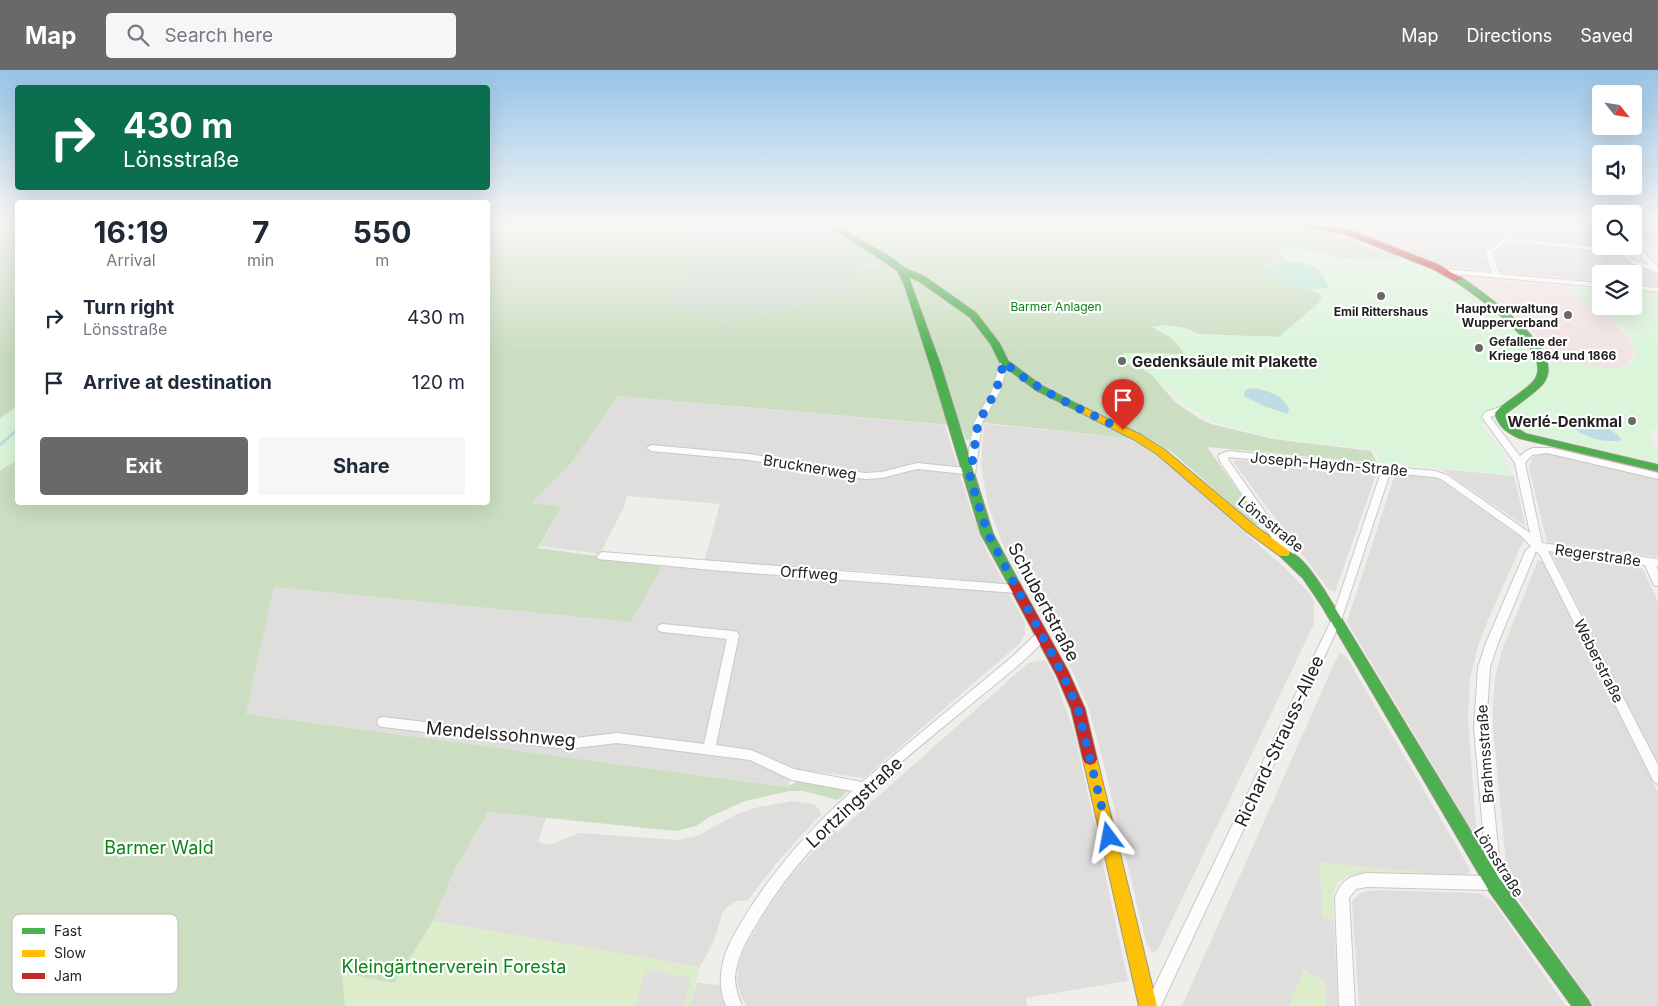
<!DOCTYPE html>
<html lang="en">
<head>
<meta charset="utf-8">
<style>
	body { margin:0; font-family:Inter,sans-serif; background:#f6f6f7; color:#1f2937; height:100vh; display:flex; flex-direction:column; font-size:19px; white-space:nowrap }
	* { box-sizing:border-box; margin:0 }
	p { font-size:16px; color:#747a83 }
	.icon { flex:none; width:28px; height:28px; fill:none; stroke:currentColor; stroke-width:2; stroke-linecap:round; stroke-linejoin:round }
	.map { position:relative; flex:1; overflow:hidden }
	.panel { position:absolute; left:15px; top:130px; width:475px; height:305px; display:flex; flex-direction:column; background:#fff; border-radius:5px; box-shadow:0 5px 20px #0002 }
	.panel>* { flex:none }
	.hud { position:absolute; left:15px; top:15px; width:475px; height:105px; border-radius:5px; box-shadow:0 5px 20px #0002; background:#0b6e4f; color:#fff; overflow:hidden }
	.needle { width:32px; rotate:120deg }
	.fabs { position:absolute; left:1592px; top:15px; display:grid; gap:10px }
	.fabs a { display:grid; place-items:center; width:50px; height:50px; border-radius:5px; background:#fff; box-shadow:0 5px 20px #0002; font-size:25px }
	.pin { position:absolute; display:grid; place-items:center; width:42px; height:42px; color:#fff; margin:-51px -21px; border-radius:50% 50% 50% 0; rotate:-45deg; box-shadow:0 0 5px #0007 }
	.pin .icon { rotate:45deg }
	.me { position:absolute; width:55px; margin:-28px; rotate:347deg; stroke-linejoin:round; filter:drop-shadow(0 0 4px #0008) }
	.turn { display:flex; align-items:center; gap:18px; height:105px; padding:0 25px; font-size:22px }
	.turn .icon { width:65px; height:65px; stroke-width:2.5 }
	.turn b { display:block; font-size:35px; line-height:42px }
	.eta { display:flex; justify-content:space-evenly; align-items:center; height:85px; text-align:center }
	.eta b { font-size:30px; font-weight:700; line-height:35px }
	.primary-button { display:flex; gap:10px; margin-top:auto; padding:10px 25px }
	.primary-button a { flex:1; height:58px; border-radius:5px; background:#6a6968; color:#fff; font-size:20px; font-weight:700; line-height:58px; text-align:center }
	.primary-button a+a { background:#f6f6f7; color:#1f2937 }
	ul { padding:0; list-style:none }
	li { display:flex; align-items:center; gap:15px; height:65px; padding:0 25px }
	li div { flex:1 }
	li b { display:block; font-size:19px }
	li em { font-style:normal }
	header { display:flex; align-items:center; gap:30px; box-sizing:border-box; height:70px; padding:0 25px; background:#6a6968; color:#fff }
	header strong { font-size:24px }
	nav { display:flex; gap:28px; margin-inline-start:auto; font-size:18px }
	.search { width:350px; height:45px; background:#f6f6f7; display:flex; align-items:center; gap:12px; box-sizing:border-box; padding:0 18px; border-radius:5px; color:#747a83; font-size:19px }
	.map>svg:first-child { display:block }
	.residential { fill:#dfdedc }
	.commercial { fill:#f1e3e1 }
	.grass { fill:#ddeccb }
	.forest { fill:#cbdec1 }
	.cemetery { fill:#cadbca }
	.park { fill:#daf5da; fill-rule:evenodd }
	.pitch { fill:#b7e6d2 }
	.parking { fill:#e0dfde }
	.water { fill:#bfdbe3 }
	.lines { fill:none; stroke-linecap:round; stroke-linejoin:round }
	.stream { stroke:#bfdbe3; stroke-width:3 }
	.street-casing { stroke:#c9c8c7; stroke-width:2 }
	.fast-casing { stroke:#999a82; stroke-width:2 }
	.slow-casing { stroke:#999a82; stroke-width:2 }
	.jam-casing { stroke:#999a82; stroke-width:2 }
	.street { fill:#fdfcfc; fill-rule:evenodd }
	.fast { fill:#4caf50; fill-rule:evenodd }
	.slow { fill:#ffc107; fill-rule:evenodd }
	.jam { fill:#c62828; fill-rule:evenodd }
	.route { stroke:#1a73e8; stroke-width:9; stroke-dasharray:0 16.2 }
	.poi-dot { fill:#6a6968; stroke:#fff; stroke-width:2 }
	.labels { text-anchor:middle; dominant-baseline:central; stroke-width:4.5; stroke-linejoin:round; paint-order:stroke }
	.far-park-label { font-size:12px; fill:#0c8416; stroke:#fff }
	.far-poi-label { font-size:12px; font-weight:bold; fill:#222; stroke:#fff; text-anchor:end }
	.poi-label { font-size:15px; font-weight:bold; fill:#222; stroke:#fff; text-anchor:start }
	.street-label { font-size:15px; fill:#222; stroke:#fff }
	.near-street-label { font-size:18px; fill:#222; stroke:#fff }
	.near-park-label { font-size:18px; fill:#0c8416; stroke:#fff }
	.key { fill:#fff; stroke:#bdbdbd; stroke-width:1 }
	.key-label { font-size:14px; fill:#222 }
</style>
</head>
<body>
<header>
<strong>Map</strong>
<div class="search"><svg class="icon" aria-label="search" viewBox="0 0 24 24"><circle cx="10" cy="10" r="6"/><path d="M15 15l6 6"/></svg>Search here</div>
<nav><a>Map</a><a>Directions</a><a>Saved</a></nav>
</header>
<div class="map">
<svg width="1658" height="936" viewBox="0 0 1658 936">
	<rect width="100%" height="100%" fill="#f0eeeb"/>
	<g class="residential">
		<polygon points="1331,154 1560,154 1566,157 1601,160 1601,176 1630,176 1634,181 1500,167 1483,182 1490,201 1448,197"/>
		<polygon points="1634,154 1658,154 1658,173 1635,171 1634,169"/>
		<polygon points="1507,171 1617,183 1628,192 1654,202 1658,207 1658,216 1634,214 1634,204 1601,204 1601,211 1500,202 1494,184"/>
		<polygon points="618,326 945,355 971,440 987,482 1005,514 865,501 704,492 720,434 627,426 624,437 600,484 540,476 562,436 532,433 572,392"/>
		<polygon points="984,354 1128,368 1160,387 1286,499 1310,524 1314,532 1314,554 1158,879 1152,883 1146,872 1103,691 1088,636 1070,596 1002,473 988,435 981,396"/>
		<polygon points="1539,384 1551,384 1658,409 1658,487 1547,472 1529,398 1532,388"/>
		<polygon points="1237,390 1372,402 1376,405 1335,522 1329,520 1233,392"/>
		<polygon points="1441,399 1514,406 1526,457"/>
		<polygon points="1395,404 1437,408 1524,469 1488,550 1478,576 1470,609 1468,648 1477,769 1347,552"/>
		<polygon points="1551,483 1638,496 1643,499 1658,532 1658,693"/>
		<polygon points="1538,490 1543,492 1658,722 1658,936 1594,936 1508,814 1493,658 1493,634 1495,609 1501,583"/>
		<polygon points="663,495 1009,523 1025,553 1025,564 1019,574 864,708 792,699 788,717 246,644 274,517 631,552"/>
		<polygon points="1339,583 1346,586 1467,794 1470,800 1469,803 1460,806 1320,793 1325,912 1304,900 1289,936 1182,936"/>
		<polygon points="1045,590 1054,606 1075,664 1128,911 1026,928 1027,936 747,936 741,926 737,911 738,897 744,879 766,841 791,806 833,759 837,763 1028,593"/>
		<polygon points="792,731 813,734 819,739 821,744 774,796 748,830 737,831 727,837 722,844 714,871 700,897 433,851 454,801 488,742 546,748 538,772 549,775 579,763 679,770 697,766 739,743 759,737"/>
		<polygon points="1376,820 1478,823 1484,825 1494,833 1566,936 1359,936 1352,831 1362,822"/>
		<polygon points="697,913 723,915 729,936 690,936"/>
	</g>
	<polygon class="commercial" points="1464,207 1571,217 1595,235 1628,267 1633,275 1632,288 1628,294 1615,299 1576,294 1554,294 1538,267 1521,251"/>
	<g class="grass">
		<path d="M1320,793L1460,806C1438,805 1353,797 1341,810C1330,821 1334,837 1334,851L1322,847Z"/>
		<polygon points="433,851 700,897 690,936 345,936 341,902 394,913"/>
		<polygon points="1304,900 1325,912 1326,936 1289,936"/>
	</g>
	<path class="forest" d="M0,154H17L18,432H488V154H693V191L670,234L722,252L823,229L850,226L859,233L849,197H878L848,170L827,158L766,154H1331L1334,165L1379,181L1399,185L1395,190L1341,188L1317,181L1281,177L1279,179L1286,191L1275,192L1267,197V203C1285,219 1306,213 1322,226L1319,233L1279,267L1199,264L1185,258L1166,255L1152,257L1170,267L1184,282L1181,284L1124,283L1121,286L1124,293L1139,297L1152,305L1175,332L1200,349L1211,354L1273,369L1371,381L1377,393L1207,377L1262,454L1255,455L1173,383L1143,365L1128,368L976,352L970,369L966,370L961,356L618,326L572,392L532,433L562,436L538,478L663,495L631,552L274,517L246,644L787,717L800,710L851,718L838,730L803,721H789L745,731L709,747L696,756L676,761L488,742L454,801L433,851L394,913L342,903L345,936H0Z"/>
	<polygon class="cemetery" points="693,154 766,154 827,158 880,189 882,196 850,197 859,233 852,233 850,226 823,229 722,252 670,234 693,191"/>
	<g class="park">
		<path d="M1281,177L1317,181L1341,188L1395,191L1400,185L1430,197L1447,207L1517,258L1528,271L1540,294H1577L1615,299L1629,295L1635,289C1640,252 1585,240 1568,217L1601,220V236H1634V223L1658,225V358L1651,360L1653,377L1658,379V394L1493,354H1482L1502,382L1512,405L1380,393L1375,380L1274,368L1216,353L1185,335L1152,305L1140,297L1124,293L1121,286L1124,283L1182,284L1184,282L1171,267L1152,257L1166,255L1173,257L1184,258L1199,265L1279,267L1319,233L1322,226L1315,220L1321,217H1330L1321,199L1312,194L1286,191L1280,179ZM1588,351L1617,365L1621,368L1620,371L1593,368L1576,361Z"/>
		<polygon points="17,336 17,390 0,401 0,348"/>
	</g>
	<path class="pitch" d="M1286,191C1315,195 1316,191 1330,218C1323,217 1320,219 1314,219C1298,221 1279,214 1267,203V197L1276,193Z"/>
	<g class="parking">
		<polygon points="1322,847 1334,851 1338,936 1326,936"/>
		<polygon points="1426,871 1437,872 1457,936 1446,936"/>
		<polygon points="646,900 691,908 684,936 635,936"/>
	</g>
	<g class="water">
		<path d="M1254,318C1269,321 1282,325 1289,339L1287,344L1261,335L1244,326V322L1248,319Z"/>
		<path d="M1574,349C1591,350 1611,356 1622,370C1606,374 1579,367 1569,353Z"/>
	</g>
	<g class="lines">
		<polyline class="stream" points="0,375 18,359"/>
		<g class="street-casing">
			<g id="street">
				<polygon points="1563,154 1579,154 1601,156 1601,160 1566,156"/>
				<polygon points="1505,167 1616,179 1626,182 1635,191 1649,195 1632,176 1634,176 1634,172 1636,173 1658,197 1658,203 1631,193 1622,184 1616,183 1506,171 1492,183 1499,204 1601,213 1601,217 1444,203 1440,201 1444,199 1492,203 1485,183"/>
				<polygon points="1634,215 1658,218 1658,222 1634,219"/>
				<polygon points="1001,290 1004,290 1008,292 1000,321 982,353 975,404 970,407 965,404 917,399 882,408 865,409 749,390 651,381 647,378 651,375 749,384 865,403 882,402 917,393 966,398 974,353 992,321"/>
				<path d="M1503,336L1506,337L1507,339L1506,341L1490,347L1520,386L1526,381L1533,378H1552L1658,403V409L1547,383L1532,385L1525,393L1542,473L1658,489V497L1656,496L1658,500V516L1654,515L1645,495L1548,481L1658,695V714L1654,712L1540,485L1536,481L1498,573L1490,597L1486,658L1501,808L1498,818L1493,820L1367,817L1356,819L1349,828L1355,936H1339L1335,828C1341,810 1349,806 1367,803L1487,806L1474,658L1478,597L1486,573L1526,480L1531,476L1520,465L1441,409L1434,407L1390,403L1341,551L1161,936H1145L1331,551L1381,402L1228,387L1229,391L1294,483L1295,486L1294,489H1286L1221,393L1218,386L1220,384L1229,381L1435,401L1447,405L1530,463L1515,393L1482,347L1485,342Z"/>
				<polygon points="602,482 1016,515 1020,516 1021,519 1020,522 1016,523 712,500 598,489 597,486"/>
				<path d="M663,554L733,561L737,562L739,565L716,675L751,680L794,699L862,712L1013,586L1037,563L1041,562L1045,563L1047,566L1038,577L1021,593C930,670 823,745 760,848C749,866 737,885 735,907C735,917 738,926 742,936H726C722,926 720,917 721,906C722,883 735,862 747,843C776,797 812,757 852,721L792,710L750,690L617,673L567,679L383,657L379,656L377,652L379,648L383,647L567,669L617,663L704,674L727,569L663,562L659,561L657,558L659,555Z"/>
			</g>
		</g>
		<g class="fast-casing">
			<g id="fast">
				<polygon points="826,154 833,154 890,187 904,198 925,207 976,243 999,273 1008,291 1042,316 1090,341 1088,343 1082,343 1036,320 1001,294 991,274 970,247 919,211 908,206 941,297 993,464 1020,514 1018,517 1010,517 981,464 931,297 904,213 898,201 884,191"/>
				<path d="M1455,207H1461L1465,210C1487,226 1566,280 1544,312C1538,321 1515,336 1505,344L1511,355L1526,364L1658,395V401L1519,368C1507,362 1499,357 1495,343C1504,332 1531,319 1536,308C1552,278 1477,226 1455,211Z"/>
				<path d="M1284,479C1301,484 1315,507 1324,520L1501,811L1588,930L1591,936H1572L1489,821L1322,536L1303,508L1280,486L1278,483Z"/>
			</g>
		</g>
		<g class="slow-casing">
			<g id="slow">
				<polygon points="1085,338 1141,365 1165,380 1254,455 1288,480 1290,483 1288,486 1280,486 1246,461 1157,384 1133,369 1082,343 1080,341"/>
				<polygon points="1090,683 1095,685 1097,689 1157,936 1139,936 1083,689 1085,685"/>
			</g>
		</g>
		<g class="jam-casing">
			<g id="jam">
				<polygon points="1299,154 1312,154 1350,160 1439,195 1462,209 1455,211 1433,199 1345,164 1302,156"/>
				<polygon points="1014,510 1018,511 1020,514 1068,601 1085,639 1097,689 1095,693 1090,695 1085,693 1083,689 1071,639 1057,606 1008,514 1010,511"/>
			</g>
		</g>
		<use href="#street" class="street"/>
		<use href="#fast" class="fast"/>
		<use href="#slow" class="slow"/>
		<use href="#jam" class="jam"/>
	</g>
	<linearGradient id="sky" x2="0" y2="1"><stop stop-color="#97c4e6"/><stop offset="0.54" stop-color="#f8f7f6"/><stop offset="1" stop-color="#f8f7f6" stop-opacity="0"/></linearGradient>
	<rect width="1658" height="285" fill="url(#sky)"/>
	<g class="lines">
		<path class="route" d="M1109,767L1078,639L1063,605L988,464L970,408L978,353L996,321L1004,292C1038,322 1082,339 1123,360"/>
	</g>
	<g class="poi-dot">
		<circle cx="1381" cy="226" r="5"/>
		<circle cx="1568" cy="245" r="5"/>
		<circle cx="1479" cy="278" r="5"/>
		<circle cx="1122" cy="291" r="5"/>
		<circle cx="1632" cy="351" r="5"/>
	</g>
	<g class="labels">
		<g class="far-park-label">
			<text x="1056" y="236">Barmer Anlagen</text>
		</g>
		<g class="far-poi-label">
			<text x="1558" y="238">Hauptverwaltung<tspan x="1558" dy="14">Wupperverband</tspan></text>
			<text x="1381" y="241" text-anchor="middle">Emil Rittershaus</text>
			<text x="1489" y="271" text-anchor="start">Gefallene der<tspan x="1489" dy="14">Kriege 1864 und 1866</tspan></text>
		</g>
		<g class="poi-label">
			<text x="1132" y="291">Gedenksäule mit Plakette</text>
			<text x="1622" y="351" text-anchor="end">Werlé-Denkmal</text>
		</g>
		<g class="street-label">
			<text transform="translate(1329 394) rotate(5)">Joseph-Haydn-Straße</text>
			<text transform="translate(810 397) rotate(9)">Brucknerweg</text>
			<text transform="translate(1271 454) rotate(39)">Lönsstraße</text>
			<text transform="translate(1598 485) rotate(8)">Regerstraße</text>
			<text transform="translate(809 503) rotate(4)">Orffweg</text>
			<text transform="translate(1599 591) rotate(63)">Weberstraße</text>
			<text transform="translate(1485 684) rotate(-94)">Brahmsstraße</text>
			<text transform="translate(1499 792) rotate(58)">Lönsstraße</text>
		</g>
		<g class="near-street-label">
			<text transform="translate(1044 532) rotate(62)">Schubertstraße</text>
			<text transform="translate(501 664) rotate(5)">Mendelssohnweg</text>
			<text transform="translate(1279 671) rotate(-65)">Richard-Strauss-Allee</text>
			<text transform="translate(854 732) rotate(-43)">Lortzingstraße</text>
		</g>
		<g class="near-park-label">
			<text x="159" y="777">Barmer Wald</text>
			<text x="454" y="896">Kleingärtnerverein Foresta</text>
		</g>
	</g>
	<rect x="12" y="844" width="166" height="80" rx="8" class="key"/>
	<rect x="22" y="858" width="23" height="6" fill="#4caf50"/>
	<rect x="22" y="880" width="23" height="7" fill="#ffc107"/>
	<rect x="22" y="903" width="23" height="6" fill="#c62828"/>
	<g class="key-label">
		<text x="54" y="866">Fast</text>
		<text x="54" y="888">Slow</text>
		<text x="54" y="911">Jam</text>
	</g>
</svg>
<div class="fabs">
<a><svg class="needle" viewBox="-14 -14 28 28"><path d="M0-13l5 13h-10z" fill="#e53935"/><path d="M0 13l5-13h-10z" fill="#747a83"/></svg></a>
<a><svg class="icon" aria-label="sound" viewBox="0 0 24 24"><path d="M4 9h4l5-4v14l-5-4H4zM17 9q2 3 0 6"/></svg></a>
<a><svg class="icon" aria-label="search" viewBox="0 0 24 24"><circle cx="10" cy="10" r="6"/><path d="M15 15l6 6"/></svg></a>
<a><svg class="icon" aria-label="layers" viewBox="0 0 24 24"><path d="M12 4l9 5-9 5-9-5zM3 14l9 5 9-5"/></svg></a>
</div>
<div class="pin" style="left:1123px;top:360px;background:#d93025"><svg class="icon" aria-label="arrive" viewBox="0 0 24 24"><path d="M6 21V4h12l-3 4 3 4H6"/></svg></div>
<svg class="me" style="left:1109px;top:767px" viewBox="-20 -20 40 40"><path d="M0-17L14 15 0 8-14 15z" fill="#1a73e8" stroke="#fff" stroke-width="4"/></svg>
<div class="hud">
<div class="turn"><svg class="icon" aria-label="right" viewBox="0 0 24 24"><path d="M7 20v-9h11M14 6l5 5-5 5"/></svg><div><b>430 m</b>Lönsstraße</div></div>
</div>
<section class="panel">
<div class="eta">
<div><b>16:19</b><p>Arrival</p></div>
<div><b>7</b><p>min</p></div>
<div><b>550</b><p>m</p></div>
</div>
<ul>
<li><svg class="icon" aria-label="right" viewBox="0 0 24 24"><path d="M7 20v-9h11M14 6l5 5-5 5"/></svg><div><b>Turn right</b><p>Lönsstraße</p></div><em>430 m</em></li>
<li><svg class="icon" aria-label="arrive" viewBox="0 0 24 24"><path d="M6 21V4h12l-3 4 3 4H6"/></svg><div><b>Arrive at destination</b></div><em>120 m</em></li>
</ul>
<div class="primary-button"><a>Exit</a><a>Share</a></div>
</section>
</div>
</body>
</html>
